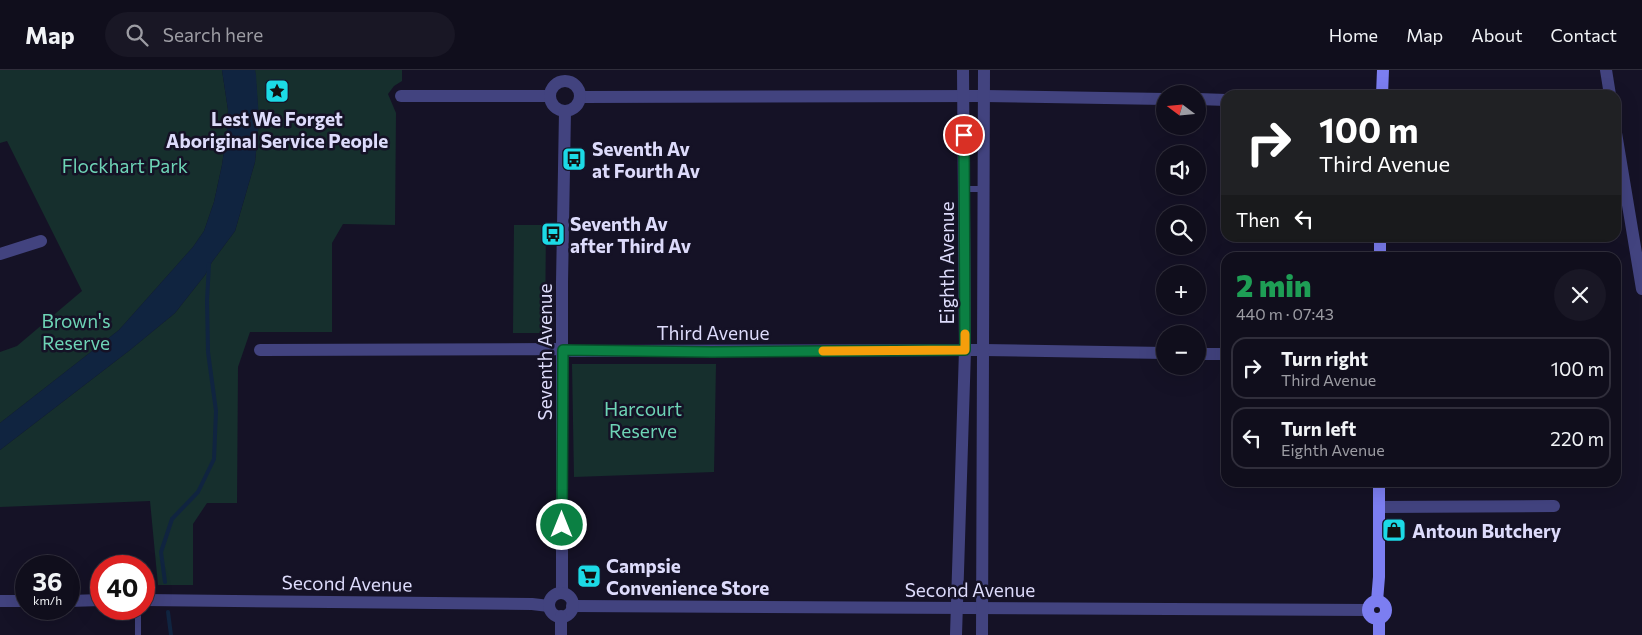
<!DOCTYPE html>
<html lang="en">
<head>
<meta charset="utf-8">
<style>
	body { margin:0; font-family:Commissioner,sans-serif; background:#191725; color:#f1f3f6; height:100vh; display:flex; flex-direction:column; font-size:19px; white-space:nowrap }
	* { box-sizing:border-box; margin:0 }
	p { font-size:16px; color:#9c9ca3 }
	.icon { flex:none; width:28px; height:28px; fill:none; stroke:currentColor; stroke-width:2; stroke-linecap:round; stroke-linejoin:round }
	.map { position:relative; flex:1; overflow:hidden }
	.details { position:absolute; left:1221px; top:182px; width:400px; height:235px; display:flex; flex-direction:column; background:#100e1c; border-radius:15px; box-shadow:0 5px 20px #0002,0 0 0 1px #302e3b }
	.details>* { flex:none }
	.banner { position:absolute; left:1221px; top:20px; width:400px; height:152px; border-radius:15px; box-shadow:0 5px 20px #0002,0 0 0 1px #302e3b; background:#202124; color:#fff; overflow:hidden }
	.needle { width:32px; rotate:286deg }
	.fabs { position:absolute; left:1156px; top:15px; display:grid; gap:10px }
	.fabs a { display:grid; place-items:center; width:50px; height:50px; border-radius:50%; background:#100e1c; box-shadow:0 5px 20px #0002,0 0 0 1px #302e3b; font-size:25px }
	.speed { position:absolute; left:15px; top:485px; display:flex; gap:10px; font-size:25px; font-weight:700; text-align:center }
	.speed>* { display:grid; place-content:center; width:65px; height:65px; border-radius:50%; background:#100e1c; box-shadow:0 5px 20px #0002,0 0 0 1px #302e3b; line-height:1 }
	.speed small { font-size:12px; font-weight:400 }
	.speed .limit { border:8px solid #d22; background:#fff; color:#111 }
	.pin { position:absolute; display:grid; place-items:center; width:42px; height:42px; color:#fff; margin:-21px; border:2px solid #fff; border-radius:50%; box-shadow:0 1px 5px #0007 }
	.me { position:absolute; width:55px; margin:-28px; rotate:0deg; stroke-linejoin:round; filter:drop-shadow(0 0 4px #0008) }
	.turn { display:flex; align-items:center; gap:18px; height:105px; padding:0 15px; font-size:22px }
	.turn .icon { width:65px; height:65px; stroke-width:2.5 }
	.turn b { display:block; font-size:35px; line-height:42px }
	.then { display:flex; align-items:center; height:48px; padding:0 15px; background:#0003; gap:10px; font-size:19px }
	.round { display:grid; place-items:center; flex:none; width:52px; height:52px; border-radius:26px; background:#191725 }
	.head { display:flex; align-items:center; justify-content:space-between; height:85px; padding:0 15px }
	h1 { font-size:30px; font-weight:800; line-height:38px; color:#1e9e55 }
	ul { padding:0; list-style:none }
	li { display:flex; align-items:center; gap:15px; height:62px; margin:0 10px 8px; padding:0 5px; border:2px solid #302e3b; border-radius:15px }
	li div { flex:1 }
	li b { display:block; font-size:19px }
	li em { font-style:normal }
	header { display:flex; align-items:center; gap:30px; box-sizing:border-box; height:70px; padding:0 25px; background:#100e1c; border-bottom:1px solid #302e3b }
	header strong { font-size:24px }
	nav { display:flex; gap:28px; margin-inline-start:auto; font-size:18px }
	.search { width:350px; height:45px; background:#191725; display:flex; align-items:center; gap:12px; box-sizing:border-box; padding:0 18px; border-radius:28px; color:#9c9ca3; font-size:19px }
	.map>svg:first-child { display:block }
	.green { fill:#162f2d }
	.water { fill:#102440 }
	.lines { fill:none; stroke-linecap:round; stroke-linejoin:round }
	.stream { stroke:#102440; stroke-width:4 }
	.service { stroke:#42437f; stroke-width:6 }
	.minor { stroke:#42437f; stroke-width:12 }
	.tertiary { stroke:#42437f; stroke-width:12 }
	.secondary { stroke:#7c7ef1; stroke-width:12 }
	.route-casing { stroke:#07532c; stroke-width:12 }
	.route { stroke:#0b8043; stroke-width:9 }
	.slow { stroke:#f59e0b; stroke-width:9 }
	.labels { text-anchor:middle; dominant-baseline:central; stroke-width:5; stroke-linejoin:round; paint-order:stroke }
	.poi-label { font-size:19px; font-weight:bold; fill:#dddbfb; stroke:#151226; text-anchor:start }
	.park-label { font-size:19px; fill:#6ed4b6; stroke:#151226 }
	.street-label { font-size:19px; fill:#dddbfb; stroke:#151226 }
</style>
</head>
<body>
<header>
<strong>Map</strong>
<div class="search"><svg class="icon" aria-label="search" viewBox="0 0 24 24"><circle cx="10" cy="10" r="6"/><path d="M15 15l6 6"/></svg>Search here</div>
<nav><a>Home</a><a>Map</a><a>About</a><a>Contact</a></nav>
</header>
<div class="map">
<svg width="1642" height="565" viewBox="0 0 1642 565">
	<rect width="100%" height="100%" fill="#151226"/>
	<g class="green">
		<polygon points="0,0 222,0 228,40 227,61 222,95 214,132 204,161 193,177 119,260 0,353 0,282 17,276 82,221 7,71 0,73"/>
		<polygon points="255,0 402,0 402,11 394,16 388,24 396,43 395,155 343,154 332,173 332,262 250,262 238,297 237,433 207,433 193,454 193,515 158,515 150,431 0,437 0,380 130,280 175,243 205,205 212,192 235,161 255,92 259,50"/>
		<polygon points="514,155 546,155 545,263 513,263"/>
		<polygon points="572,294 716,294 714,402 574,407"/>
	</g>
	<polygon class="water" points="222,0 255,0 256,5 259,50 255,92 235,161 212,192 205,205 175,243 130,280 0,380 0,353 119,260 193,177 204,161 214,132 222,95 227,61 228,40"/>
	<g class="lines">
		<g class="stream">
			<polyline points="165,512 161,482 172,449 198,422 214,389 216,341 208,282 207,230 209,194"/>
			<polyline points="168,542 171,565"/>
		</g>
		<g class="service">
			<polyline points="964,119 984,119"/>
			<polyline points="138,565 138,539"/>
		</g>
		<g class="minor">
			<polyline points="1606,0 1610,25"/>
			<polyline points="401,26 550,26"/>
			<polyline points="581,27 984,26 1165,29"/>
			<polyline points="1198,29 1226,30"/>
			<polyline points="1616,63 1642,219"/>
			<polyline points="0,184 41,171"/>
			<polyline points="260,280 554,279 572,281 983,280 1165,283"/>
			<polyline points="1198,284 1226,284"/>
			<polyline points="1379,437 1554,436"/>
			<polyline points="144,530 532,534 549,536"/>
			<polyline points="0,531 26,531"/>
			<polyline points="69,531 101,530"/>
			<polyline points="572,536 1368,540"/>
			<polyline points="956,565 965,280 963,0"/>
			<polyline points="982,565 984,0"/>
		</g>
		<g class="tertiary">
			<circle cx="565" cy="26" r="15"/>
			<polyline points="562,523 562,213 565,41"/>
			<circle cx="561" cy="535" r="12"/>
			<polyline points="561,565 561,546"/>
		</g>
		<g class="secondary">
			<polyline points="1382,25 1383,0"/>
			<polyline points="1380,188 1380,168"/>
			<polyline points="1377,531 1379,507 1379,412"/>
			<circle cx="1377" cy="540" r="9"/>
			<polyline points="1379,549 1379,565"/>
		</g>
	</g>
	<g class="lines">
		<g class="route-casing">
			<polyline id="route" points="562,455 563,280 712,282 965,280 964,65"/>
		</g>
		<use href="#route" class="route"/>
		<polyline class="slow" points="823,281 965,280 965,264"/>
	</g>
	<defs>
		<g id="sight-square" transform="scale(1.25)"><rect x="-9" y="-9" width="18" height="18" rx="4" fill="#1cdae6" stroke="#151226"/><path d="M0-6L1.8-2.2L6-1.7L2.9 1.2L3.7 5.4L0 3.3L-3.7 5.4L-2.9 1.2L-6-1.7L-1.8-2.2Z" fill="#111"/></g>
		<g id="bus-square" transform="scale(1.25)"><rect x="-9" y="-9" width="18" height="18" rx="4" fill="#1cdae6" stroke="#151226"/><path d="M-5-6H5V4H4V6H2V4H-2V6H-4V4H-5ZM-3.5-4V0h7V-4ZM-3.5 1.2v1.5H-2V1.2ZM2 1.2v1.5H3.5V1.2Z" fill="#111"/></g>
		<g id="shop-square" transform="scale(1.25)"><rect x="-9" y="-9" width="18" height="18" rx="4" fill="#1cdae6" stroke="#151226"/><path d="M-5-2.5h2.3a2.7 3.5 0 0 1 5.4 0H5L5.5 6h-11ZM-1.5-2.5h3a1.5 2.3 0 0 0-3 0Z" fill="#111"/></g>
		<g id="supermarket-square" transform="scale(1.25)"><rect x="-9" y="-9" width="18" height="18" rx="4" fill="#1cdae6" stroke="#151226"/><path d="M-6-5.5h2.5l.6 2H6L4.5 2H-2.5L-4.4-4H-6ZM-1.5 3.2a1.3 1.3 0 1 0 .1 0ZM3 3.2a1.3 1.3 0 1 0 .1 0Z" fill="#111"/></g>
	</defs>
	<g fill-rule="evenodd">
		<use href="#sight-square" x="277" y="21"/>
		<use href="#bus-square" x="574" y="89"/>
		<use href="#bus-square" x="553" y="164"/>
		<use href="#shop-square" x="1394" y="460"/>
		<use href="#supermarket-square" x="589" y="506"/>
	</g>
	<g class="labels">
		<g class="poi-label">
			<text x="277" y="48" text-anchor="middle">Lest We Forget<tspan x="277" dy="22">Aboriginal Service People</tspan></text>
			<text x="592" y="78">Seventh Av<tspan x="592" dy="22">at Fourth Av</tspan></text>
			<text x="570" y="153">Seventh Av<tspan x="570" dy="22">after Third Av</tspan></text>
			<text x="1412" y="460">Antoun Butchery</text>
			<text x="606" y="495">Campsie<tspan x="606" dy="22">Convenience Store</tspan></text>
		</g>
		<g class="park-label">
			<text x="125" y="95">Flockhart Park</text>
			<text x="76" y="250">Brown's<tspan x="76" dy="22">Reserve</tspan></text>
			<text x="643" y="338">Harcourt<tspan x="643" dy="22">Reserve</tspan></text>
		</g>
		<g class="street-label">
			<text transform="translate(946 193) rotate(-90)">Eighth Avenue</text>
			<text x="713" y="262">Third Avenue</text>
			<text transform="translate(544 282) rotate(-90)">Seventh Avenue</text>
			<text transform="translate(347 513) rotate(1)">Second Avenue</text>
			<text x="970" y="519">Second Avenue</text>
		</g>
	</g>
</svg>
<div class="fabs">
<a><svg class="needle" viewBox="-14 -14 28 28"><path d="M0-13l5 13h-10z" fill="#e53935"/><path d="M0 13l5-13h-10z" fill="#9c9ca3"/></svg></a>
<a><svg class="icon" aria-label="sound" viewBox="0 0 24 24"><path d="M4 9h4l5-4v14l-5-4H4zM17 9q2 3 0 6"/></svg></a>
<a><svg class="icon" aria-label="search" viewBox="0 0 24 24"><circle cx="10" cy="10" r="6"/><path d="M15 15l6 6"/></svg></a>
<a>+</a>
<a>−</a>
</div>
<div class="speed"><div>36<small>km/h</small></div><div class="limit">40</div></div>
<div class="pin" style="left:964px;top:65px;background:#d93025"><svg class="icon" aria-label="arrive" viewBox="0 0 24 24"><path d="M6 21V4h12l-3 4 3 4H6"/></svg></div>
<svg class="me" style="left:562px;top:455px" viewBox="-20 -20 40 40"><circle r="17" fill="#0b8043" stroke="#fff" stroke-width="3"/><path d="M0-11L8 9 0 5-8 9z" fill="#fff"/></svg>
<div class="banner">
<div class="turn"><svg class="icon" aria-label="right" viewBox="0 0 24 24"><path d="M7 20v-9h11M14 6l5 5-5 5"/></svg><div><b>100 m</b>Third Avenue</div></div>
<div class="then">Then<svg class="icon" aria-label="left" viewBox="0 0 24 24"><path d="M17 20v-9H6M10 6l-5 5 5 5"/></svg></div>
</div>
<section class="details">
<div class="head"><div><h1>2 min</h1><p>440 m · 07:43</p></div><a class="round"><svg class="icon" aria-label="close" viewBox="0 0 24 24"><path d="M6 6l12 12M18 6L6 18"/></svg></a></div>
<ul>
<li><svg class="icon" aria-label="right" viewBox="0 0 24 24"><path d="M7 20v-9h11M14 6l5 5-5 5"/></svg><div><b>Turn right</b><p>Third Avenue</p></div><em>100 m</em></li>
<li><svg class="icon" aria-label="left" viewBox="0 0 24 24"><path d="M17 20v-9H6M10 6l-5 5 5 5"/></svg><div><b>Turn left</b><p>Eighth Avenue</p></div><em>220 m</em></li>
</ul>
</section>
</div>
</body>
</html>
